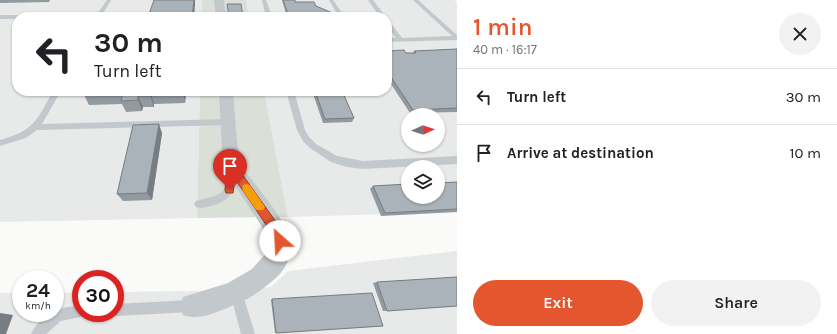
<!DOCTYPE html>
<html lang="en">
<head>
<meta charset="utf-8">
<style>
	body { margin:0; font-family:Karla,sans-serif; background:#f2f2f2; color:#202124; height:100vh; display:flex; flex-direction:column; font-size:15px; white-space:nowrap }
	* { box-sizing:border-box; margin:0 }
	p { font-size:13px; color:#757577 }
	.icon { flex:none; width:22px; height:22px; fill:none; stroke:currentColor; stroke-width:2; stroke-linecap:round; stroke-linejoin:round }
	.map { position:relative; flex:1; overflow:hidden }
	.drawer { display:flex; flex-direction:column; background:#fff; width:380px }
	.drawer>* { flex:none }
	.banner { position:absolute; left:12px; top:12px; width:380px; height:84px; border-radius:16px; box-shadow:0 1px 3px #0004; background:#fff; color:#202124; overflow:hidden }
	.needle { width:26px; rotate:87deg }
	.buttons { position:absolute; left:401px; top:108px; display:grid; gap:8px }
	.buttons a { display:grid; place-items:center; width:44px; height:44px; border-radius:50%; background:#fff; box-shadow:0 1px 3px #0004; font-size:20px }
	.speed { position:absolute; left:12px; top:270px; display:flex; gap:8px; font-size:20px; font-weight:700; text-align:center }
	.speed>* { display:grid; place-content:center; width:52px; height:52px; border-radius:50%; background:#fff; box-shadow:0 1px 3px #0004; line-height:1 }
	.speed small { font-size:10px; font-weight:400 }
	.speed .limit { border:6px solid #d22; background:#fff; color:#111 }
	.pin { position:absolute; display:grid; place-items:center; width:34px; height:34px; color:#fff; margin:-41px -17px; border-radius:50% 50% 50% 0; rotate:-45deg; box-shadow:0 0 4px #0007 }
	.pin .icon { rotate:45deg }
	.me { position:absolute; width:44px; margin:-22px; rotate:334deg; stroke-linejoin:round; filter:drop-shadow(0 0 3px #0008) }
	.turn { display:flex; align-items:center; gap:14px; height:84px; padding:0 16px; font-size:18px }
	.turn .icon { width:52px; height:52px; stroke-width:2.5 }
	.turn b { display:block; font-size:28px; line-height:34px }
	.round { display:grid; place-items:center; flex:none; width:42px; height:42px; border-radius:21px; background:#f2f2f2 }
	.headline { display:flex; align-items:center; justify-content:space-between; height:68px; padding:0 16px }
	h1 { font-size:24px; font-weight:600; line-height:30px; color:#e4572e }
	.action { display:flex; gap:8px; margin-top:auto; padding:8px 16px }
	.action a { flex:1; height:46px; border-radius:24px; background:#e4572e; color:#fff; font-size:16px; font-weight:600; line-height:46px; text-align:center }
	.action a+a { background:#f2f2f2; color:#202124 }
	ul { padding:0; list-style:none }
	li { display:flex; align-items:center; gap:12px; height:56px; padding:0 16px; border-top:1px solid #e0e0e0 }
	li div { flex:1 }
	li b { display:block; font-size:15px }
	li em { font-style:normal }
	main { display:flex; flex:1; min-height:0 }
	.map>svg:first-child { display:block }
	.built { fill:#e8e9e9; fill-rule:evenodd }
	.green { fill:#dadfd7 }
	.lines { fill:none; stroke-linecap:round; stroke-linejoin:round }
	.service { fill:#c3c8cc; fill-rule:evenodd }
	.minor { fill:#c3c8cc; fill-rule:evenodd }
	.wall { fill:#929a9f }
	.shaded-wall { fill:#777d82 }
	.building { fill:#aab3b9; stroke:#777d82 }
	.route { fill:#e4572e; stroke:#94391e }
	.slow { fill:#f59e0b }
</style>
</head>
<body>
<main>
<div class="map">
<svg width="457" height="334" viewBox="0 0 457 334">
	<rect width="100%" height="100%" fill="#fafaf8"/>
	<g class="built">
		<polygon points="0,0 202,0 202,17 17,17 17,91 200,91 197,218 0,222"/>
		<path d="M246,0H454L457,2V212L288,217L264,91H387V17H249ZM408,115H438V145H408ZM408,167H438V197H408Z"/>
		<polygon points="457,251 457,334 0,334 0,293 21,293 21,313 55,313 55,293 81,292 81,313 115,313 115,292 199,291 271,287 288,271"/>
	</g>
	<g class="green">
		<polygon points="202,0 246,0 249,17 202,17"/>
		<polygon points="200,91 264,91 288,217 197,218"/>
	</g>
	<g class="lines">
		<g class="service">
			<polygon points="107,0 111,0 101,17 95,17"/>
			<polygon points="262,0 266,0 272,17 266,17"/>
			<polygon points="329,0 333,0 345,17 339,17"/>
			<polygon points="368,0 373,0 386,17 380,17"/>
			<polygon points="413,0 418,0 457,35 457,40 387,42 387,38 396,38 387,26 387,20 389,21 402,38 452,36"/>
			<polygon points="0,15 17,15 20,17 17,17 17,19 0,19"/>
			<path d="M53,91H61L42,124L228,119L232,122L228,125L37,130L26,138L0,146V140C34,131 37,120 53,91Z"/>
			<polygon points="286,91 294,91 305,130 309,137 316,144 337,156 363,161 457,156 457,164 363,169 347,167 331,162 310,148 303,141 297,130"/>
			<path d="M232,164L235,165C237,169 236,173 236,178C234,194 227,202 211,206C206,207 201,209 196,207L194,204L196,201C206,197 222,198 226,185C227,178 226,171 229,165Z"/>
			<polygon points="236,286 240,288 242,292 255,334 241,334 230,292 232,288"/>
			<polygon points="191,300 195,302 197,306 195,310 191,312 115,316 110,313 115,313 115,304"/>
			<path d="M81,306V313H87L85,316L61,321L46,334H31C35,326 45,313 55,313V311L67,307Z"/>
		</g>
		<g class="minor">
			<polygon points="214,0 224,0 226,17 216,17"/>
			<path d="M219,91H233C235,112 236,144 241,164C242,170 249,176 253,181C273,209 309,243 278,276C267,286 254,296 241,302C223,309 202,322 183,315L180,306L183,297L228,283L252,269L269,250V241L266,233L223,167Z"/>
		</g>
	</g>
	<g class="wall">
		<polygon points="0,0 50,0 49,2 0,3"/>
		<polygon points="282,0 295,0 295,2 316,6 339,17 287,17"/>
		<polygon points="457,49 457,112 410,113 387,78 387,51 406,53 413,53 414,51"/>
		<polygon points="186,91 185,103 154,104 154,107 143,107 142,111 126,112 122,104 89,105 83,93"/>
		<polygon points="312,91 342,91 354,118 352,122 323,123"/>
		<polygon points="162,133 152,200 123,201 117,194"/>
		<polygon points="457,182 457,212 381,216 370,189 373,186"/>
		<polygon points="457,277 457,306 383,311 373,283 377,282"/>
		<polygon points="272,299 383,326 275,333 271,300"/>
	</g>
	<g class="shaded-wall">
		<polygon points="194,0 195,0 195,5 194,17 192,17"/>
		<polygon points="183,91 186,91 185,103 183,92"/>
		<polygon points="151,93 154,104 154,107 150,96"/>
		<polygon points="138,96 143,107 142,111 138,100"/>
		<polygon points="159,124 162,133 152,200 147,193"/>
		<polygon points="0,313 13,315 6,334 0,334"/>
	</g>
	<g class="building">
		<polygon points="154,0 194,0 192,17 148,17"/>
		<polygon points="283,0 295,0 295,2 314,2 316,6 337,15 339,17 289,17"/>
		<polygon points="227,4 241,4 243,17 229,17"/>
		<polygon points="457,49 457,108 413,110 387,71 387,51 404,50 406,53 416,53 414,51"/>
		<polygon points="84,91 183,91 183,92 151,93 150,96 138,96 138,100 121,101 123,92 83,93"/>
		<polygon points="315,91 342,91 354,118 325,119"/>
		<polygon points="159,124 147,193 117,194 133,125"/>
		<polygon points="457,182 457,209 385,213 373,186 408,184 408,197 438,197 438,183"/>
		<polygon points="457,277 457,306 387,311 377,282"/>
		<polygon points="372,293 383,326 276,333 272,299"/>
	</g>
	<polygon class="route" points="232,163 235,164 276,222 285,241 284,245 280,247 276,245 269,229 235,179 233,193 226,193 225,190 227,167"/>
	<polygon class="slow" points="247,184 250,185 263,204 265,207 263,210 256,210 243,191 242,188 243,185"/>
</svg>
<div class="buttons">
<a><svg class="needle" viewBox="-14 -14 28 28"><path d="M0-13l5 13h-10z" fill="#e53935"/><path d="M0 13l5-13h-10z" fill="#757577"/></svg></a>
<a><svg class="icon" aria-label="layers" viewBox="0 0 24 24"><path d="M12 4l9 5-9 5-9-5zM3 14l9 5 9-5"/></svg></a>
</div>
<div class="speed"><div>24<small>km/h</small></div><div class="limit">30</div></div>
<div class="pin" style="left:230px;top:190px;background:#d93025"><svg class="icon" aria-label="arrive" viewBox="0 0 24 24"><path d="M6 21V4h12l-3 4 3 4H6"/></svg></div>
<svg class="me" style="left:280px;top:241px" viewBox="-20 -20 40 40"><circle r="19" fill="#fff"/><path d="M0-13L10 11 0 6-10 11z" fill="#e4572e"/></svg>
<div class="banner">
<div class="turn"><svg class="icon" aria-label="left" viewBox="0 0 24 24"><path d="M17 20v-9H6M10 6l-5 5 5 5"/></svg><div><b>30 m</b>Turn left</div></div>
</div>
</div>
<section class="drawer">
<div class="headline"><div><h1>1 min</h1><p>40 m · 16:17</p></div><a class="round"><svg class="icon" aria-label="close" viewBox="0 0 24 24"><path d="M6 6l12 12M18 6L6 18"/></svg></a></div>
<ul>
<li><svg class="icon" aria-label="left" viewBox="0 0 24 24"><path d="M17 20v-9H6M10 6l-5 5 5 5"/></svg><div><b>Turn left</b></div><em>30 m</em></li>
<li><svg class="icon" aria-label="arrive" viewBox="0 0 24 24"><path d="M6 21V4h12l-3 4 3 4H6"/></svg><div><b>Arrive at destination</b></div><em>10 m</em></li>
</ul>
<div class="action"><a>Exit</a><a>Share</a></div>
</section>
</main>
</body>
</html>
